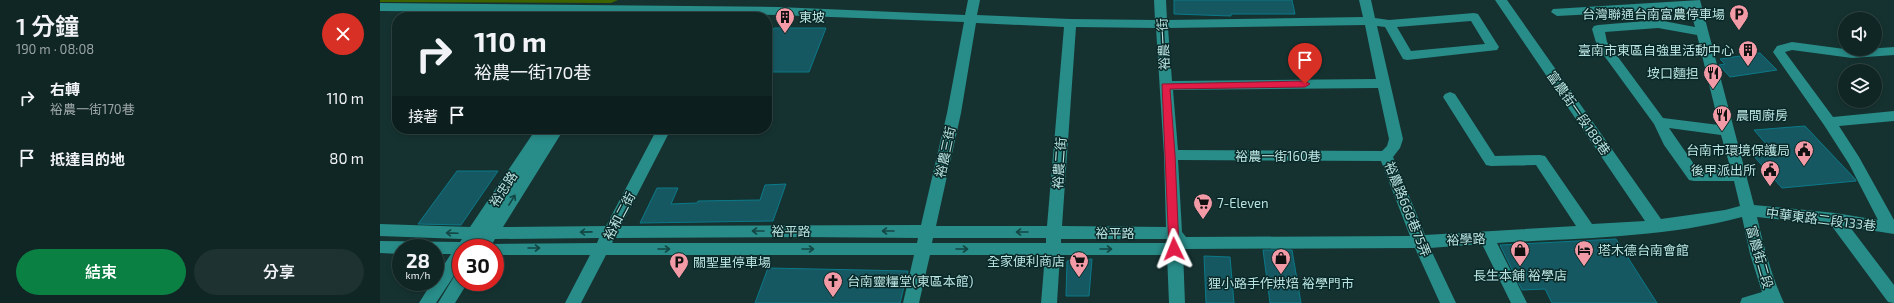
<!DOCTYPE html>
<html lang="zh-TW">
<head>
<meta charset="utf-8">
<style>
	body { margin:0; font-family:"Exo 2","Noto Sans TC",sans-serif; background:#1e3232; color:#f1f3f6; height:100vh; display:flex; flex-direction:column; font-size:15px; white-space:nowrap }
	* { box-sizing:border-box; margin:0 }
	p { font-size:13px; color:#9ca5a7 }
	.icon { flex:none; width:22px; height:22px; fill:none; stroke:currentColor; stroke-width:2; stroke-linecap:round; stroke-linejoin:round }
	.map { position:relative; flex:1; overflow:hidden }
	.drawer { display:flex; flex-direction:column; background:#102625; width:380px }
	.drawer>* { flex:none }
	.top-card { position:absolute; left:12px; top:12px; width:380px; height:122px; border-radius:16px; box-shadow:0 2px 6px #0003,0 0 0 1px #304342; background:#102625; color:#f1f3f6; overflow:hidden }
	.buttons { position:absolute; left:1458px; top:12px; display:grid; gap:8px }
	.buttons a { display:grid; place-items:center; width:44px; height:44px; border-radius:50%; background:#102625; box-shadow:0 2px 6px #0003,0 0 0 1px #304342; font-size:20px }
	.speed { position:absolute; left:12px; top:239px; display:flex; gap:8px; font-size:20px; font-weight:700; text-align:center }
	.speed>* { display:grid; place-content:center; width:52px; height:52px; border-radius:50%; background:#102625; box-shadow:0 2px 6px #0003,0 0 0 1px #304342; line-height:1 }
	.speed small { font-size:10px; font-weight:400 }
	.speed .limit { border:6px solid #d22; background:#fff; color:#111 }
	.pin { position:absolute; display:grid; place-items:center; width:34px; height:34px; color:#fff; margin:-41px -17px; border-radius:50% 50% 50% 0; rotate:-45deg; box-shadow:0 0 4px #0007 }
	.pin .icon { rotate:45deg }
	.me { position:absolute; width:44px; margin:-22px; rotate:358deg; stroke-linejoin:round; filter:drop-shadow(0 0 3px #0008) }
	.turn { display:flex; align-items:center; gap:14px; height:84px; padding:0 16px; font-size:18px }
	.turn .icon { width:52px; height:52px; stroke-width:2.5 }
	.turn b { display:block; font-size:28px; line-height:34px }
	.then { display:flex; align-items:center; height:38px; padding:0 16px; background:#0003; gap:8px; font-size:15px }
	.round { display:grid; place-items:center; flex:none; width:42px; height:42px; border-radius:21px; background:#1e3232 }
	.head { display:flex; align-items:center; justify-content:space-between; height:68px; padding:0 16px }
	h1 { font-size:24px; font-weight:600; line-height:30px }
	.action { display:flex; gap:8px; margin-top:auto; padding:8px 16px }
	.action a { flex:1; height:46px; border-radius:24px; background:#0b8043; color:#fff; font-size:16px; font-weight:600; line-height:46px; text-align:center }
	.action a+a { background:#1e3232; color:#f1f3f6 }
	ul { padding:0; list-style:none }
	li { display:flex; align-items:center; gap:12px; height:60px; padding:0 16px }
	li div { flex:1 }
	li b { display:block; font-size:15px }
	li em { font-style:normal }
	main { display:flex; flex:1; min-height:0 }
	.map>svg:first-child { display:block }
	.green { fill:#3d6200 }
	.building { fill:#165862; stroke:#0b7988 }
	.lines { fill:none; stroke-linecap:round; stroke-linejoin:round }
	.minor { fill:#288c88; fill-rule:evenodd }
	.oneway { stroke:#134644 }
	.route { fill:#e11d48; stroke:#92132f }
	.labels { text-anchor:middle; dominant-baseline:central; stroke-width:3; stroke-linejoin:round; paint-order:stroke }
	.poi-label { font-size:13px; fill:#b8e3e0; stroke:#0a2827; text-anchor:end }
	.street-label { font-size:13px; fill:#b8e3e0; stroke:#0a2827 }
</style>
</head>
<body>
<main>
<section class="drawer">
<div class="head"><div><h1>1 分鐘</h1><p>190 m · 08:08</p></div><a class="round" style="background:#d93025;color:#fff"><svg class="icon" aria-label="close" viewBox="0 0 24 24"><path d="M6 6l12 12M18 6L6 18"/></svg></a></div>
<ul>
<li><svg class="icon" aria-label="right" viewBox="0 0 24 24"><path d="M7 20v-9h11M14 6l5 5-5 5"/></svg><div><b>右轉</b><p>裕農一街170巷</p></div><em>110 m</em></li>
<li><svg class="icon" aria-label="arrive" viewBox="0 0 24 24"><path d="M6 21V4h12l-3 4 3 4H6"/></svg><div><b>抵達目的地</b></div><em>80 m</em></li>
</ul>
<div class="action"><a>結束</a><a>分享</a></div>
</section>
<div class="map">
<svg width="1514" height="303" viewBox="0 0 1514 303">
	<rect width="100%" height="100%" fill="#153231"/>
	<g class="green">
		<polygon points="0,0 238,0 231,3 0,2"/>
		<polygon points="263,13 338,16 260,17"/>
	</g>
	<g class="building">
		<polygon points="794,0 912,0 915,14 851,14 851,16 794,14"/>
		<polygon points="394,28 446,28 429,72 387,72 387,42"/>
		<polygon points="1380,53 1397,70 1350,77 1339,65 1345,64 1340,59"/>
		<polygon points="1425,126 1476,180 1476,181 1402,188 1372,154 1394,153 1374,130"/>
		<polygon points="77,171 118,171 81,225 38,224"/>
		<polygon points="406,184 393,221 260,223 277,188 298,188 291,204 317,203 318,201 380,200 385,185"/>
		<polygon points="1236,239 1277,303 1172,303 1165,289 1142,290 1120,245"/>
		<polygon points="883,250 912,250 921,303 890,303"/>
		<polygon points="824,256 850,257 854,303 826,303"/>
		<polygon points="712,259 709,296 686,296 687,261"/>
		<polygon points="388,268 528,271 520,303 375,303"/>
	</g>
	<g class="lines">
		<g class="minor">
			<path d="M588,0H600L597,15L690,19L775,20L774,0H786L787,20L983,17L979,0H991L995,18L1009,20L1094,13L1098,14L1119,47L1117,50L1027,60L1023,59L1005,27L997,26L1023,139L1020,148L1013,157L1045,235L1196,226L1156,165L1111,166L1106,165L1063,97L1065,94L1070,92L1075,94L1115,156L1160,155L1165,156L1212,224L1265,221L1115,0H1127L1281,219L1345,210L1360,206L1354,181H1314L1309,180L1284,145L1274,124L1217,46L1212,29L1214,26L1218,25L1278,20L1315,27L1310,9L1177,16L1171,12L1173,9L1320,0L1374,205L1455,213L1498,220L1469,164L1444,125L1393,52L1397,46L1412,42L1472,50L1514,47V55L1472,58L1412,50L1405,52L1453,117L1514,111V121L1459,126L1479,157L1514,220V234L1470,227L1514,285V303L1508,302L1451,225L1377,217C1384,247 1391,275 1404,303H1360L1362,298L1382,292L1370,254L1362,217C1285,238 1196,238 1117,243L1147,303H1131L1102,244L1050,248L1076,303H1060L1035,248L805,249L803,251L805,303H789L787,255H680L677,303H661L665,255H550L539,303H523L534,255H226L201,303H185L210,255H115V248H93L98,239L92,248H81V265L56,303H39L52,282H55V278L71,254H55V248H21V254L0,253V241L80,242L82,239L0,236V224L90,227L156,129H184L123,227L226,226L277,129H291L241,226L541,225L567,113L584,22L398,15L0,11V3L398,7L585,15ZM1091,21L1105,44L1031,51L1017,27ZM596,23L684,27L667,226H556L581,113ZM985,25L996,79L792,81L788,28ZM696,27L776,28L784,155L786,227L682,226ZM1278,28L1317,35L1339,125L1283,118L1227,42L1225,32ZM998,88L1009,139L1007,146L1002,151L798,150L793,90ZM1289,128L1341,135L1351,170H1318ZM798,160L1001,161L1030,236L806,237L802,232ZM421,237L538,238L537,243H232L235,238ZM219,238L217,243L112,244L115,239ZM553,238H666V243H552ZM681,239H787V243H681Z"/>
			<polygon points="81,273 81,282 88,282 75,303 58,303 75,275"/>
		</g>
	</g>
	<defs><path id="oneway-shaft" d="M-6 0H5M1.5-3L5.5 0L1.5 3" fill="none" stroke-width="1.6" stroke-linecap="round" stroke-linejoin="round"/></defs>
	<g class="oneway">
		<use href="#oneway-shaft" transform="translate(132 200) rotate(-58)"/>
		<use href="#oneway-shaft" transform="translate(378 231) rotate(180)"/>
		<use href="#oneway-shaft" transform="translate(508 231) rotate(-180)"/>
		<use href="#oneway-shaft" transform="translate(206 232) rotate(179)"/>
		<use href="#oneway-shaft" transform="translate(642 232) rotate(-180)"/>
		<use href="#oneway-shaft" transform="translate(72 233) rotate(-178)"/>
		<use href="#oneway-shaft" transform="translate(154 248)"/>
		<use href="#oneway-shaft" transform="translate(284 249)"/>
		<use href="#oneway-shaft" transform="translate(428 249)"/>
		<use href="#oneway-shaft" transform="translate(582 249)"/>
		<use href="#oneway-shaft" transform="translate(726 249)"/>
	</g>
	<polygon class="route" points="925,81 930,84 925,87 790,89 795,155 799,249 794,253 790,252 789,249 782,84"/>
	<defs>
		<g id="parking-pin" transform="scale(1)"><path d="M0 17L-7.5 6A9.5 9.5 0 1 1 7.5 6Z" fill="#f39aa7" stroke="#0a2827"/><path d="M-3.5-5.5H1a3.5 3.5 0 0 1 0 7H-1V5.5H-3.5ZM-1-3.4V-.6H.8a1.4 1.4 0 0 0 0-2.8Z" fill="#111"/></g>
		<g id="building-pin" transform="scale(1)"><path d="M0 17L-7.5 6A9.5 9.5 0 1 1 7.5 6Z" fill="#f39aa7" stroke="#0a2827"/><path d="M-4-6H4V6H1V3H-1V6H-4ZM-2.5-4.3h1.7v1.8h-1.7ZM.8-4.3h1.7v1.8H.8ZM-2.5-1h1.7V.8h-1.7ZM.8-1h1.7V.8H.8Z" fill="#111"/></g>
		<g id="restaurant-pin" transform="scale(1)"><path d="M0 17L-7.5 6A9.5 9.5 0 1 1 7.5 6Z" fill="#f39aa7" stroke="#0a2827"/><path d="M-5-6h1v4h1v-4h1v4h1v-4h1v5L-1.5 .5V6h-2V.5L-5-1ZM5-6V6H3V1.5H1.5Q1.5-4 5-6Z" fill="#111"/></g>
		<g id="civic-pin" transform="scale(1)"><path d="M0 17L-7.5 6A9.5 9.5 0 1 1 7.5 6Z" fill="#f39aa7" stroke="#0a2827"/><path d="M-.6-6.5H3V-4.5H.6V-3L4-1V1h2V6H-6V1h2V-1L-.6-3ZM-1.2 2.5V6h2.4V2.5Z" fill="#111"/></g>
		<g id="supermarket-pin" transform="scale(1)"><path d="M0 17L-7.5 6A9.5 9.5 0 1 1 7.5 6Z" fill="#f39aa7" stroke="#0a2827"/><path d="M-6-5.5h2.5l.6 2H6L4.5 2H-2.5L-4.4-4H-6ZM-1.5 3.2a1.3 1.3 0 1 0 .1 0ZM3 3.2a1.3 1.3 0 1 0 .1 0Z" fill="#111"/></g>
		<g id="shop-pin" transform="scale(1)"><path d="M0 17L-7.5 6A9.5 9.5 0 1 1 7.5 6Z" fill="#f39aa7" stroke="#0a2827"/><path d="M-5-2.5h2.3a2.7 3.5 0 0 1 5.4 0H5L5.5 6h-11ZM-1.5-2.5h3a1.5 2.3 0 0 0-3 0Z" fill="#111"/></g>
		<g id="hotel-pin" transform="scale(1)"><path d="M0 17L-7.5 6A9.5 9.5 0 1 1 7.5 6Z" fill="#f39aa7" stroke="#0a2827"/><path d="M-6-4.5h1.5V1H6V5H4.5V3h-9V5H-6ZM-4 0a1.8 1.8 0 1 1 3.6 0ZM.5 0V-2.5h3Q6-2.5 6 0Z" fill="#111"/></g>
		<g id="church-pin" transform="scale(1)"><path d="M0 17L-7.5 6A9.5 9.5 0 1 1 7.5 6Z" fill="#f39aa7" stroke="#0a2827"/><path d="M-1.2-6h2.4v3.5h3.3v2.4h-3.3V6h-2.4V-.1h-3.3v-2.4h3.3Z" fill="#111"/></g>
	</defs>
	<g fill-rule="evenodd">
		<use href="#parking-pin" x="1359" y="14"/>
		<use href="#building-pin" x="405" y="17"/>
		<use href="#building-pin" x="1368" y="50"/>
		<use href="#restaurant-pin" x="1333" y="73"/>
		<use href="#restaurant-pin" x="1342" y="115"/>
		<use href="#civic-pin" x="1424" y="150"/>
		<use href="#civic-pin" x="1390" y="170"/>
		<use href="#supermarket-pin" x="823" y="203"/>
		<use href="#shop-pin" x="1140" y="250"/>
		<use href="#hotel-pin" x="1204" y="250"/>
		<use href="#shop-pin" x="901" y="258"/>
		<use href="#supermarket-pin" x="699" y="261"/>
		<use href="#parking-pin" x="299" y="262"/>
		<use href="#church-pin" x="453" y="281"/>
	</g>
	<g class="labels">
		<g class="poi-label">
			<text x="1345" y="14">台灣聯通台南富農停車場</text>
			<text x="419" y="17" text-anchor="start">東坡</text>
			<text x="1354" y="50">臺南市東區自強里活動中心</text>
			<text x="1319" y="73">垵口麵担</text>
			<text x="1356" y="115" text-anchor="start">晨間廚房</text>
			<text x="1410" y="150">台南市環境保護局</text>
			<text x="1376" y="170">後甲派出所</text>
			<text x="837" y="203" text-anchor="start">7-Eleven</text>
			<text x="1218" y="250" text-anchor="start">塔木德台南會館</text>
			<text x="685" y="261">全家便利商店</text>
			<text x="313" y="262" text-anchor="start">關聖里停車場</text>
			<text x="1140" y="275" text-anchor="middle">長生本舖 裕學店</text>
			<text x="467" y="281" text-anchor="start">台南靈糧堂(東區本館)</text>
			<text x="901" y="283" text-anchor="middle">狸小路手作烘焙 裕學門市</text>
		</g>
		<g class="street-label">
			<text transform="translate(783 44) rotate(-93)">裕農一街</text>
			<text transform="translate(1199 113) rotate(55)">富農街一段188巷</text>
			<text transform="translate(565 152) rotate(-78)">裕農三街</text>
			<text x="898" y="156">裕農一街160巷</text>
			<text transform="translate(679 163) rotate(-86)">裕農二街</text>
			<text transform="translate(123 189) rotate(-57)">裕忠路</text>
			<text transform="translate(1028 209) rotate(68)">裕農路668巷75弄</text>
			<text transform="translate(239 216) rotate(-62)">裕和二街</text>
			<text transform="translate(1441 219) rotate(7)">中華東路二段133巷</text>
			<text x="411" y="231">裕平路</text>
			<text x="735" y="233">裕平路</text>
			<text transform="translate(1086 239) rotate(-3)">裕學路</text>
			<text transform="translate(1380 257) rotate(74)">富農街二段</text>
		</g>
	</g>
</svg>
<div class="buttons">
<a><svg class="icon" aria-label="sound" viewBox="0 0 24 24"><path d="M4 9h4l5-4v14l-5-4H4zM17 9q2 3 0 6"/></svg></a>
<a><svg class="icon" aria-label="layers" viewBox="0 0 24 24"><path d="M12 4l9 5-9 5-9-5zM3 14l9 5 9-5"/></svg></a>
</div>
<div class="speed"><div>28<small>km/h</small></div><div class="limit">30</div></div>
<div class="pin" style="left:925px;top:84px;background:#d93025"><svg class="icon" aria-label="arrive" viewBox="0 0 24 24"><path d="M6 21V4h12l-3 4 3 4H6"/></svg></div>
<svg class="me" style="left:794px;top:249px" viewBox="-20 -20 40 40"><path d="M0-17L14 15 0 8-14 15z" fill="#e11d48" stroke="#fff" stroke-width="4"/></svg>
<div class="top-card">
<div class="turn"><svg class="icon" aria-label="right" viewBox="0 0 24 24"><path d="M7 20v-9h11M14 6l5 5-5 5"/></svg><div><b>110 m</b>裕農一街170巷</div></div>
<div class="then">接著<svg class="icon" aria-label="arrive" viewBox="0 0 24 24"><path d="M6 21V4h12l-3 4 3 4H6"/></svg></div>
</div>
</div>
</main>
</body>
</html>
